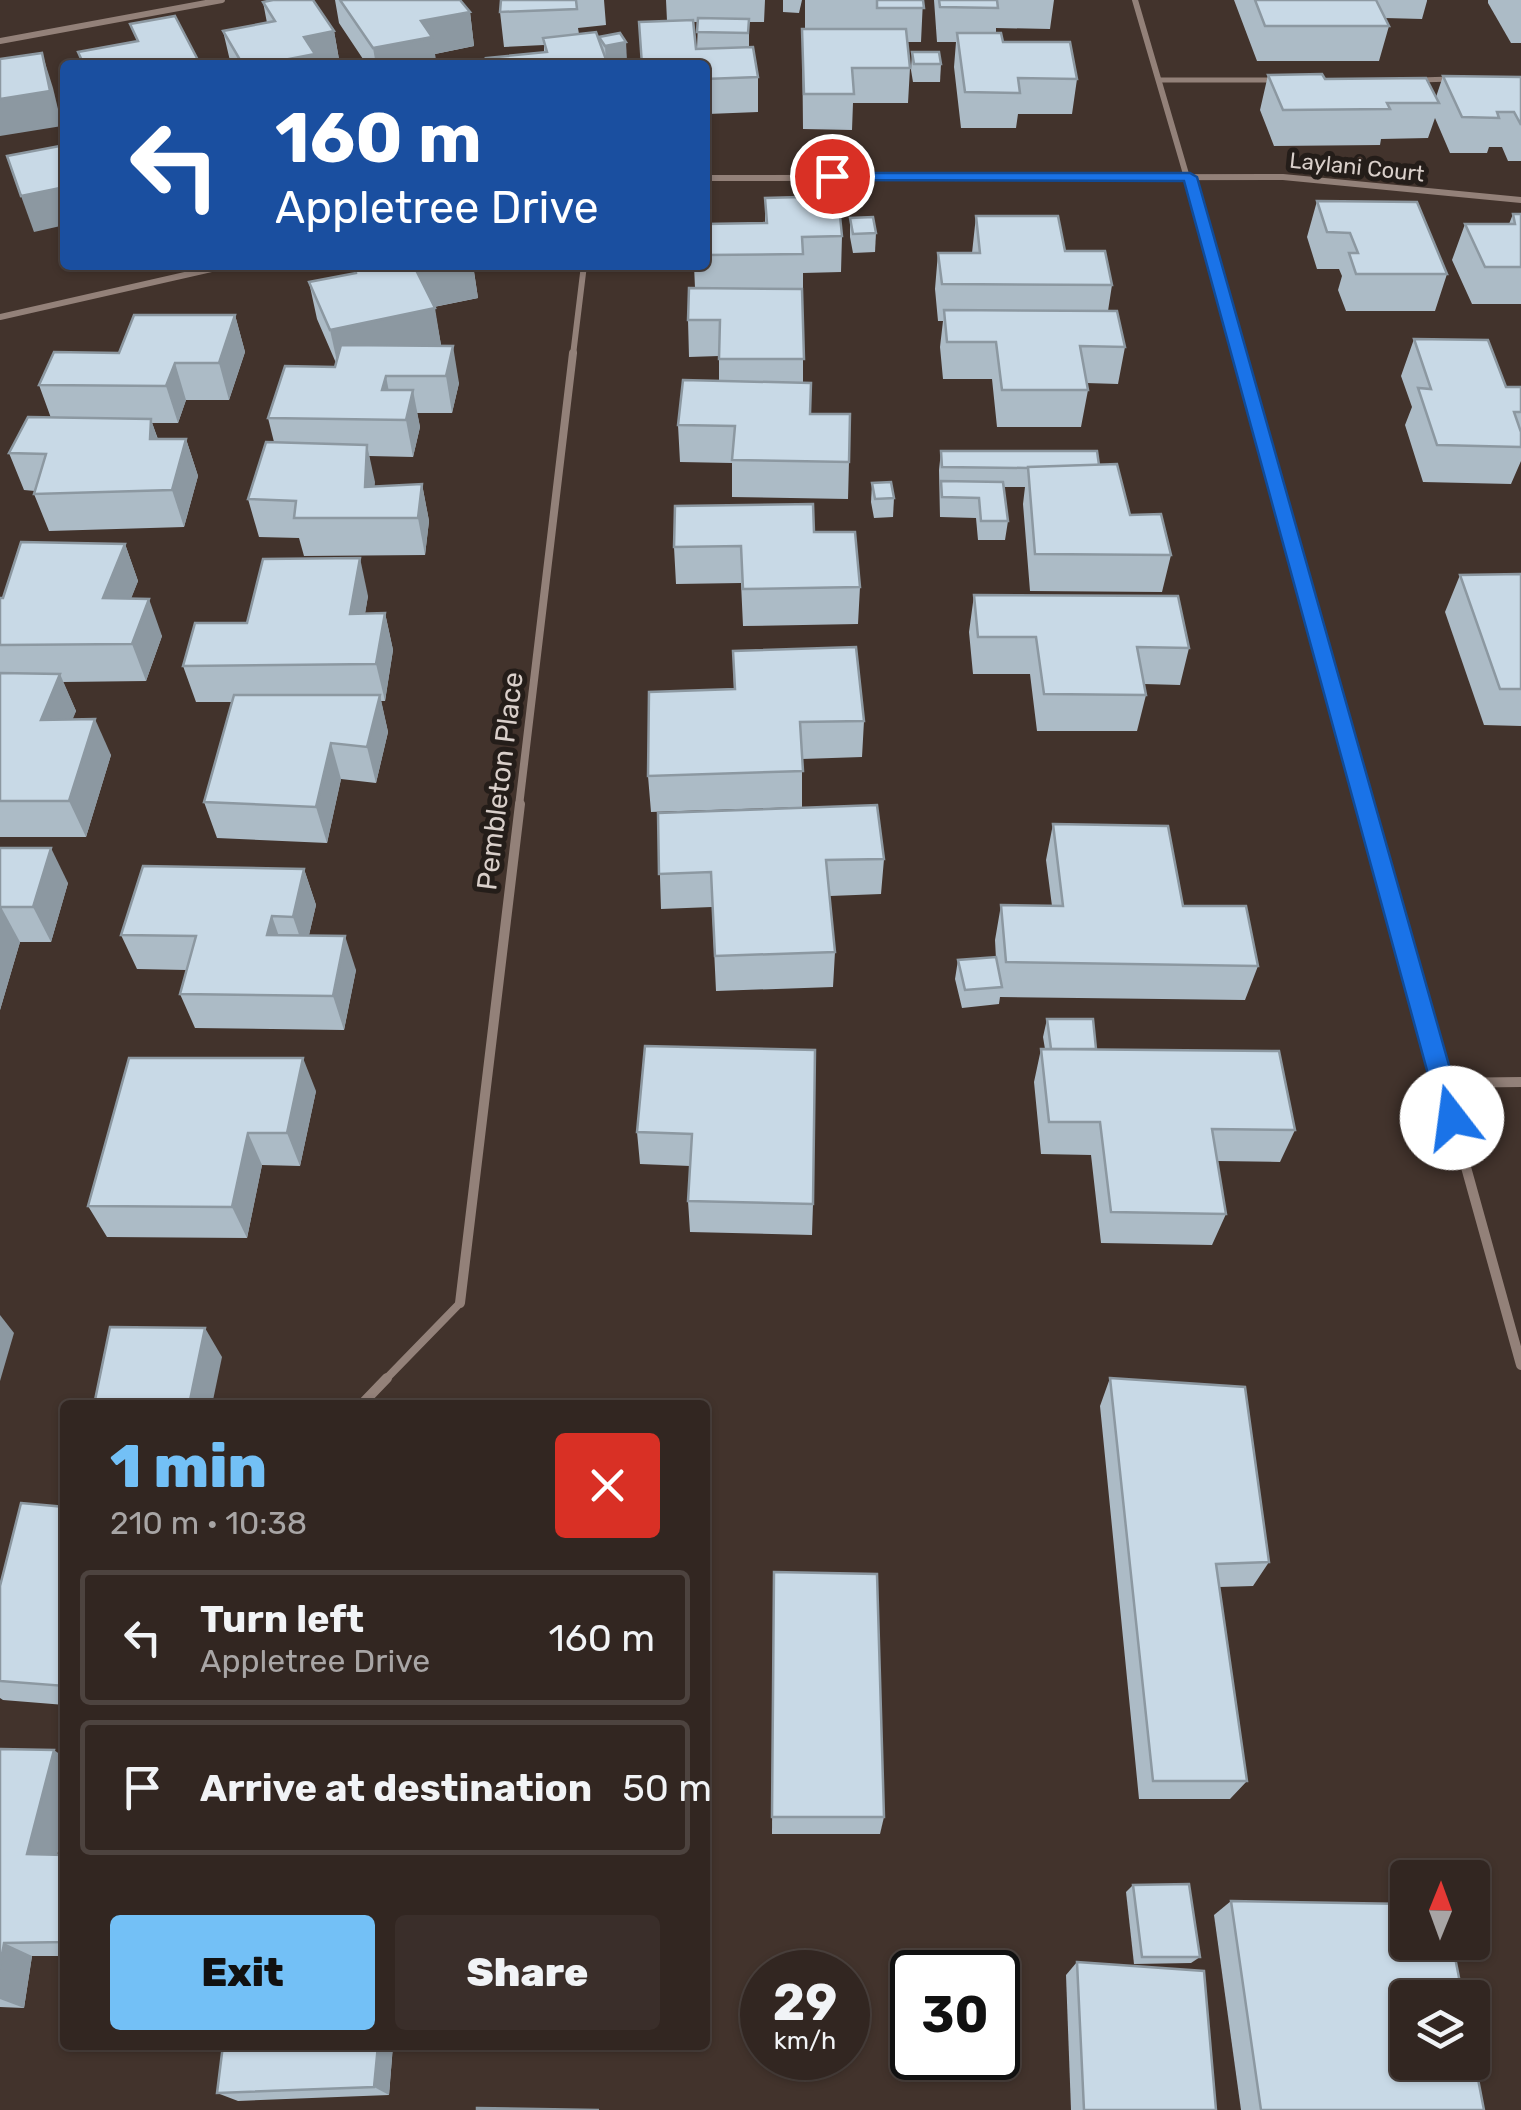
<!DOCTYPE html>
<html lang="en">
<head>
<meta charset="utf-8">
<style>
	body { margin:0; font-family:Rubik,sans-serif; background:#3a2e2a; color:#f1f3f6; height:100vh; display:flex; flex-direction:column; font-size:38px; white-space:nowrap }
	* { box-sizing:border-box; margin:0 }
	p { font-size:32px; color:#a8a5a5 }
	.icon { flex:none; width:55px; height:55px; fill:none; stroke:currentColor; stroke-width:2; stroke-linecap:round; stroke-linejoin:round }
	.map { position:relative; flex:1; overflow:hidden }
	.panel { position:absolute; left:60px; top:1400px; width:650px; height:650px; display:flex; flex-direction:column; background:#322621; border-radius:10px; box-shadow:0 2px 8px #0004,0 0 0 2px #4d433f }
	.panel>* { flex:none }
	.hud { position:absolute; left:60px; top:60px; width:650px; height:210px; border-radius:10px; box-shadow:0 2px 8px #0004,0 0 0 2px #4d433f; background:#1a4fa0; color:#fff; overflow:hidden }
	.needle { width:65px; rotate:1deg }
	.fabs { position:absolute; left:1390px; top:1860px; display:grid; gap:20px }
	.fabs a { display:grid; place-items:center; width:100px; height:100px; border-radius:10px; background:#322621; box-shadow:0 2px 8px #0004,0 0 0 2px #4d433f; font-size:50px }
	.speed { position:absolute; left:740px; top:1950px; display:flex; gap:20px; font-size:50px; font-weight:700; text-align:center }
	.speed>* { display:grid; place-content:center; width:130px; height:130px; border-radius:50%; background:#322621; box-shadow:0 2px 8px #0004,0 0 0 2px #4d433f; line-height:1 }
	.speed small { font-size:25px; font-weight:400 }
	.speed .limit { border:5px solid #111; border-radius:15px; background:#fff; color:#111 }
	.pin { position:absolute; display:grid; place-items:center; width:85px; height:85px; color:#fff; margin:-42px; border:5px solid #fff; border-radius:50%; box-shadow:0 2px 10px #0007 }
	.me { position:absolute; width:110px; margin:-55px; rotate:345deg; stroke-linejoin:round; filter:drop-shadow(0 0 8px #0008) }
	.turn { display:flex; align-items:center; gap:35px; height:210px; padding:0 50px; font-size:45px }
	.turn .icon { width:130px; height:130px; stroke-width:2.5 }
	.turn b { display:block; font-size:70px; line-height:85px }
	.round { display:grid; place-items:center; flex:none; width:105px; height:105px; border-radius:10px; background:#3a2e2a }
	.headline { display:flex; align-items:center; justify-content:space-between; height:170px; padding:0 50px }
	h1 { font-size:60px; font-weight:800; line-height:75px; color:#73c0f6 }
	.primary-button { display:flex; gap:20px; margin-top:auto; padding:20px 50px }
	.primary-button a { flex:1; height:115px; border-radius:10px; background:#73c0f6; color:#111; font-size:40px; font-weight:800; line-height:115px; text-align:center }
	.primary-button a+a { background:#3a2e2a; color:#f1f3f6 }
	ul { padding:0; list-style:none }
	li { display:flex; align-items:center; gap:30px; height:135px; margin:0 20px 15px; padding:0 30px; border:5px solid #4d433f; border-radius:10px }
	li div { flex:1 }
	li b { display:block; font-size:38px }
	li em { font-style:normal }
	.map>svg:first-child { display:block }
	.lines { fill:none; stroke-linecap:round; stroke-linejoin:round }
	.service-far2 { stroke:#938179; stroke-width:5 }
	.service-far1 { stroke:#938179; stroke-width:8 }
	.service { stroke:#938179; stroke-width:10 }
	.minor-far2 { stroke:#938179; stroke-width:6 }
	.minor-far1 { stroke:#938179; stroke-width:8 }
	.minor { stroke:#938179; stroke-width:10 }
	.wall { fill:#acbbc6; fill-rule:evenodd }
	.shaded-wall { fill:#8c98a1 }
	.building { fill:#c8d9e6; stroke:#8c98a1; stroke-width:2.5 }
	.route { fill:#1a73e8; stroke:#114b97; stroke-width:2.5 }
	.labels { text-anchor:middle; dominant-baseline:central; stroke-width:10; stroke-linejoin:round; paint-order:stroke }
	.far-street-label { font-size:22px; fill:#d9cfca; stroke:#241d19 }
	.street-label { font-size:28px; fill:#d9cfca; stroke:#241d19 }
</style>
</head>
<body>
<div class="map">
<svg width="1521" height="2110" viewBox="0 0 1521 2110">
	<rect width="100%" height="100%" fill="#42332c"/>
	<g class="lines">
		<g class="service-far2">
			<polyline points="1160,80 1276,80"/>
			<polyline points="1420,80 1451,79"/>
		</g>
		<polyline class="service-far1" points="385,1380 460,1303"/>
		<polyline class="service" points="361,1405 387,1378"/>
		<g class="minor-far2">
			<polyline points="1135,0 1239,355"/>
			<polyline points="0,41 222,0"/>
			<polyline points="705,178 1283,177 1521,200"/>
			<polyline points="0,317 229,265"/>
			<polyline points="573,355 584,265"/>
		</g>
		<g class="minor-far1">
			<polyline points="1239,353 1365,806"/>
			<polyline points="519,806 573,353"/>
		</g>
		<g class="minor">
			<polyline points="1365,804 1521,1365"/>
			<polyline points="1442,1083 1521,1082"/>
			<polyline points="460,1303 520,804"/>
		</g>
	</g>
	<g class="wall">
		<polygon points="335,0 460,0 470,12 474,46 435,54 436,65 367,65 339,23"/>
		<polygon points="501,0 604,0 606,25 578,28 579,34 600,43 599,37 627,61 608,64 608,65 487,65 486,58 544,52 544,45 504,47 500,12"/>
		<path d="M666,0H765L764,22H749V47L758,77V112L708,114V133H705V65H642L639,22L667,21ZM693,22H698L697,49H696Z"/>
		<polygon points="783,0 802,0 799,13 783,12"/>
		<polygon points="805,0 923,0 921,42 907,42 910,68 908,103 853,103 852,130 803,129 802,29 874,29 805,28"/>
		<polygon points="934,0 1054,0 1050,29 996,28 996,33 1003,42 1077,79 1072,114 1018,114 1016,128 961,128 954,67 956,42 937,42"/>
		<polygon points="1234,0 1427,0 1427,1 1422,19 1385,18 1389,26 1379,61 1257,61"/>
		<polygon points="1488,0 1521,0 1521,43 1511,43 1488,3"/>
		<polygon points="263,2 334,31 340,65 231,65 223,31 267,23"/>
		<polygon points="912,52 941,64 940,82 913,82 911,70"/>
		<polygon points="1268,75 1325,79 1436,97 1443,76 1521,77 1521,161 1508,161 1502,147 1489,147 1487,153 1450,153 1435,118 1428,138 1381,139 1380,145 1274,146 1260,110"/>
		<polygon points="765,198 842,236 841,272 803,273 803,383 810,414 849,462 848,499 732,497 732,463 680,462 678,425 719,381 719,356 689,357 688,320 695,288 694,265 705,265 705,224 765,223"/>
		<polygon points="1317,201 1447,274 1435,311 1346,311 1338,290 1342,276 1339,269 1317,269 1307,237"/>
		<polygon points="1513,214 1521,214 1521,304 1472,304 1452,260 1465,224 1509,224"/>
		<polygon points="976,216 1065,251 1112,285 1108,311 1125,347 1118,384 1086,383 1088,390 1081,427 997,427 992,379 943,379 940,347 943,321 938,321 935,289 938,253 972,253"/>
		<polygon points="850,218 876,233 875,252 853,253 850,237"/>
		<polygon points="355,265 473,265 478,298 434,307 441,345 434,346 459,383 452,413 417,413 420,427 413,457 369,456 374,486 422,484 429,521 425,555 304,556 299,538 259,537 248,499 274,442 268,418 335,367 336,363 317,319 309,282 356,273"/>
		<polygon points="235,315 245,352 229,400 186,400 178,423 152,423 158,439 186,439 198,476 184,527 49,531 34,494 35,491 24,490 9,453 51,418 39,385 119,353"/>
		<polygon points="1414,339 1506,387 1521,387 1521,461 1511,484 1423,482 1405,425 1412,407 1401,376"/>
		<polygon points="941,451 1099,465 1130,515 1171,555 1162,592 1030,591 1023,504 1025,487 1004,487 1008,521 1005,540 978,540 976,518 940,517 939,470"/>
		<polygon points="872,483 894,498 893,517 874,518 871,502"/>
		<polygon points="814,532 860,587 858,624 743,626 741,583 676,584 674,547"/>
		<polygon points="125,544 138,581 131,598 162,636 146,681 63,682 76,711 72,719 111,755 86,837 0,837 0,598"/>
		<polygon points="1521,574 1521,726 1484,725 1445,612 1460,575"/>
		<polygon points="974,595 1189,648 1180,685 1144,684 1146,695 1137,731 1037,731 1030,674 973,674 969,632"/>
		<polygon points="368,596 365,613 385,613 393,650 385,701 381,701 388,732 376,783 341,779 327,843 217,838 204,802 232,702 196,702 183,666 247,623"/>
		<polygon points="733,651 864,721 862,757 802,759 802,807 651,812 648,776 734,689"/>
		<polygon points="658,813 884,859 881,894 830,896 835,952 833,987 716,991 712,907 661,909"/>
		<polygon points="1053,824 1183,906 1258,966 1245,1000 1000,997 999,1004 962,1008 955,979 958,960 996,959 995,940 1001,905 1052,906 1046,860"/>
		<polygon points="0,848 68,883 51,942 20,942 0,1010"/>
		<polygon points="304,869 316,905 309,935 356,970 344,1030 195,1028 180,994 186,970 137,969 121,935"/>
		<polygon points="1047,1019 1096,1050 1295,1130 1280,1162 1217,1161 1226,1214 1212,1245 1101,1243 1091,1155 1041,1154 1034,1082 1041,1049 1045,1049 1043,1037"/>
		<polygon points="645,1046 813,1204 812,1235 690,1232 688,1201 690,1166 640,1164 637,1132"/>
		<polygon points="316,1091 300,1166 262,1165 247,1238 107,1237 88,1206"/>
		<polygon points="1110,1378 1269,1562 1253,1586 1219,1587 1247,1781 1230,1799 1139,1799 1100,1406"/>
		<polygon points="65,1507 65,1705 3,1700 0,1698 0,1586"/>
		<polygon points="774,1572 884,1817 880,1834 772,1834"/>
		<polygon points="0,1749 65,1758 65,1821 57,1855 65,1855 65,1956 32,1956 24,2008 0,2007"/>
		<polygon points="1133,1885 1200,1957 1191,1963 1134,1964 1126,1892"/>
		<polygon points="1231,1901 1484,2110 1241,2110 1214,1915"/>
		<polygon points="1077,1962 1216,2110 1071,2110 1066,1975"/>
		<polygon points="393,2045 389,2095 238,2101 217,2093"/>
	</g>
	<g class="shaded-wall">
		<polygon points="470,12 474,46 435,54 436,65 376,65 373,48 421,21"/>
		<polygon points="334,31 340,65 258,65 304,37"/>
		<polygon points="626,42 627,61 606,64 605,46"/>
		<polygon points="42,53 53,88 62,126 0,136 0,99"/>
		<polygon points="198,60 199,65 173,65"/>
		<polygon points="65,187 65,225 34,232 21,196"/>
		<polygon points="453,265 473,265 478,298 423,309 417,272"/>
		<polygon points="435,308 441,345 338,366 330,330"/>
		<polygon points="235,315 245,352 229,400 219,363"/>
		<polygon points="453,346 459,383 452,413 446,376"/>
		<polygon points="175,363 186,400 178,423 166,386"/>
		<polygon points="386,376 393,413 382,390"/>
		<polygon points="413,390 420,427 413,457 406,420"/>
		<polygon points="151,419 163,456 150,439"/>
		<polygon points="186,439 198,476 184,527 172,490"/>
		<polygon points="367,445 375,482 373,518 365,487"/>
		<polygon points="422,484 429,521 425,555 418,518"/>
		<polygon points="125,544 138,581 117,635 103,598"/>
		<polygon points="360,558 368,596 359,650 350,614"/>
		<polygon points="149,599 162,636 146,681 132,644"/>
		<polygon points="385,613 393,650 385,701 376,664"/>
		<polygon points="60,674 76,711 58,757 41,720"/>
		<polygon points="380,695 388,732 376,783 367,747"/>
		<polygon points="95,719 111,755 86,837 69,801"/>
		<polygon points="331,743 341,779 327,843 316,807"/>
		<polygon points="51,848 68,883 51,942 33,907"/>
		<polygon points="304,869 316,905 305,952 293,917"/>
		<polygon points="1,907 20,942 0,1010 0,911"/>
		<polygon points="272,916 284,951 267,935"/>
		<polygon points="345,936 356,970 344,1030 333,996"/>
		<polygon points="303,1058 316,1091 300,1166 287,1133"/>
		<polygon points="248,1133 262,1165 247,1238 232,1207"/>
		<polygon points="0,1315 14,1333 0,1381"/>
		<polygon points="205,1328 222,1357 212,1405 189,1405"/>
		<polygon points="54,1750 65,1758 65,1821 53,1870 27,1854"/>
		<polygon points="4,1943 32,1956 24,2008 0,1999 0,1969"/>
		<polygon points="378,2045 393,2045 389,2095 374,2087"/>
	</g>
	<g class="building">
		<polygon points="273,0 313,0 334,31 304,37 315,54 258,65 243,65 223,31 275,21 263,2"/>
		<polygon points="340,0 460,0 470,12 421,21 432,37 373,48"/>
		<polygon points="501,0 576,0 577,9 500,12"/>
		<polygon points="877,0 923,0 924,8 877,8"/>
		<polygon points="939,0 997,0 998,8 940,7"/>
		<polygon points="1255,0 1376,0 1389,26 1265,26"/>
		<polygon points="175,16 198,60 173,65 84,65 78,52 138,41 130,24"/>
		<polygon points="698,18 749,19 748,33 697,32"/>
		<polygon points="693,20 696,49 753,47 758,77 705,79 705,65 642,65 639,22"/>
		<polygon points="802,29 906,29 910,68 852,68 854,94 804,94"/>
		<polygon points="596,32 608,65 488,65 486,58 547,52 543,38"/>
		<polygon points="620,33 626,42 605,46 599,37"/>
		<polygon points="957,33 1001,33 1003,42 1070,42 1077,79 1018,78 1020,93 965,92"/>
		<polygon points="912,52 939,52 941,64 914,64"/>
		<polygon points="42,53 50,91 0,99 0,59"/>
		<polygon points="1322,74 1325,79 1426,78 1439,103 1387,103 1390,109 1283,110 1268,75"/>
		<polygon points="1443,76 1521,77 1521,125 1514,112 1497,112 1499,118 1462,117"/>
		<polygon points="65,145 65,187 21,196 7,156"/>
		<polygon points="838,196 842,236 802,237 803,254 705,255 705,224 767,223 765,198"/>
		<polygon points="1317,201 1417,202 1447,274 1356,274 1349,253 1358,253 1350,233 1327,232"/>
		<polygon points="1513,214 1521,214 1521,267 1485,267 1465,224 1515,224"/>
		<polygon points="976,216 1058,216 1065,251 1105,251 1112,285 942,284 938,253 980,253"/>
		<polygon points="873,217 876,233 853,234 850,218"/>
		<polygon points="355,265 453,265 417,272 435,308 330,330 309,282 356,273"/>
		<polygon points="689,288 802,289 804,359 719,359 720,320 688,320"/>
		<polygon points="944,310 1117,311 1125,347 1080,346 1088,390 1002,390 996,342 947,342"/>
		<polygon points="134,315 235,315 219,363 175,363 166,386 39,385 54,352 119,353"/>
		<polygon points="1414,339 1488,340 1506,387 1521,387 1521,412 1514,412 1521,432 1521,447 1437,445 1418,388 1431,389"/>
		<polygon points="341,345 453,346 446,376 386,376 382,390 413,390 406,420 268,418 285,366 335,367"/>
		<polygon points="683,380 811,383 810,414 850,414 849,462 732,460 735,426 678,425"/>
		<polygon points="28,417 151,419 150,439 186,439 172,490 34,494 46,454 9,453"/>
		<polygon points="266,442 367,445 365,487 422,484 418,518 294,518 296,501 248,499"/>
		<polygon points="941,451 1097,451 1099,465 1028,468 942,467"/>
		<polygon points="1117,464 1130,515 1161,514 1171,555 1035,554 1028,467"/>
		<polygon points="941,481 1003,482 1008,521 981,521 979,498 942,497"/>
		<polygon points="891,482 894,498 875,499 872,483"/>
		<polygon points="813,504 814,532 855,532 860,587 743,589 741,546 674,547 675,506"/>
		<polygon points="21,542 125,544 103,598 149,599 132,644 0,645 0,598 3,598"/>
		<polygon points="360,558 350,614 385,613 376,664 183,666 195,623 247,623 263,559"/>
		<polygon points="1521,574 1521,689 1500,689 1460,575"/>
		<polygon points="974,595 1178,596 1189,648 1137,647 1146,695 1044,694 1036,637 978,637"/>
		<polygon points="856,647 864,721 800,722 803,771 648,776 649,692 735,689 733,651"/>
		<polygon points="0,673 60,674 41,720 95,719 69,801 0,801"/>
		<polygon points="234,695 380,695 367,747 331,743 316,807 204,802"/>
		<polygon points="877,805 884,859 826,860 835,952 715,956 711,872 659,874 658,813"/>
		<polygon points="1053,824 1168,826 1183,906 1246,906 1258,966 1006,962 1001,905 1063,906"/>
		<polygon points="0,848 51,848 33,907 1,907 0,911"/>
		<polygon points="143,866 304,869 293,917 272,916 267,935 345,936 333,996 180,994 196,936 121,935"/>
		<polygon points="996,957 1002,987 965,990 958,960"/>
		<polygon points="1047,1019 1093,1019 1096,1049 1051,1049"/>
		<polygon points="645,1046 815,1050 813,1204 688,1201 692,1134 637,1132"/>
		<polygon points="1041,1049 1279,1051 1295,1130 1212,1129 1226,1214 1111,1212 1100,1122 1049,1122"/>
		<polygon points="129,1058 303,1058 287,1133 248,1133 232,1207 88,1206"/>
		<polygon points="110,1327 205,1328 189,1405 94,1405"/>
		<polygon points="1110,1378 1245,1387 1269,1562 1216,1564 1247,1781 1153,1781"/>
		<polygon points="21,1503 65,1507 65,1686 0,1681 0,1586"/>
		<polygon points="774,1572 877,1574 884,1817 772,1817"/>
		<polygon points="0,1749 54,1750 27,1854 65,1855 65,1935 64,1942 4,1943 0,1969"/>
		<polygon points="1189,1884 1200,1957 1142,1957 1133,1885"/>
		<polygon points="1231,1901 1408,1904 1408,1942 1452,1942 1463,1998 1408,1998 1408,2062 1472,2062 1472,2048 1484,2110 1261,2110"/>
		<polygon points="1077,1962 1204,1971 1216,2110 1084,2110"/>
		<polygon points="223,2045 378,2045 374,2087 217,2093"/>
		<polygon points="477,2108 599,2110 477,2110"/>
	</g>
	<polygon class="route" points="827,173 1190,173 1197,177 1464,1118 1460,1125 1444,1125 1440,1118 1184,181 832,180"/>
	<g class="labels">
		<g class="far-street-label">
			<text transform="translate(1357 167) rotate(6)">Laylani Court</text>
		</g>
		<g class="street-label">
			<text transform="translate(500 781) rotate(-83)">Pembleton Place</text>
		</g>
	</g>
</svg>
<div class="fabs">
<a><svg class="needle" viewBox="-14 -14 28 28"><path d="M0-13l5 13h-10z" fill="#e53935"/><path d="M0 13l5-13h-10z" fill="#a8a5a5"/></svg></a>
<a><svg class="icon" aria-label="layers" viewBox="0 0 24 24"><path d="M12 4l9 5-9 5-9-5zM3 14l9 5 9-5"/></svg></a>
</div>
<div class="speed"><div>29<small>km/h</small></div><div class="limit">30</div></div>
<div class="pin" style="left:832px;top:176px;background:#d93025"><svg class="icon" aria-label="arrive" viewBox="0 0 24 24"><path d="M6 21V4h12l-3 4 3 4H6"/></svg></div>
<svg class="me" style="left:1452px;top:1118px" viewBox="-20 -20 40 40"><circle r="19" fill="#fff"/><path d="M0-13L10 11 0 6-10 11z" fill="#1a73e8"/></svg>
<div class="hud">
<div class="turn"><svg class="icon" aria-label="left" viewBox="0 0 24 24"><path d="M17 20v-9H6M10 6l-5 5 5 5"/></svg><div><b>160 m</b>Appletree Drive</div></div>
</div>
<section class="panel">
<div class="headline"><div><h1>1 min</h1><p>210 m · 10:38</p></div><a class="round" style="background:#d93025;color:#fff"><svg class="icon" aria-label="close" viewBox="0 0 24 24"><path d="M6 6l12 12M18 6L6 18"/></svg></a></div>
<ul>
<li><svg class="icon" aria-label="left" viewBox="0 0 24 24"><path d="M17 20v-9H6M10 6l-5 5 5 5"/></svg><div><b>Turn left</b><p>Appletree Drive</p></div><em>160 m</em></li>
<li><svg class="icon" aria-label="arrive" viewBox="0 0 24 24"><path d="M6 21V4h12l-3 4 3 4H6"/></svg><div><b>Arrive at destination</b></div><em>50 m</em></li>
</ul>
<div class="primary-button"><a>Exit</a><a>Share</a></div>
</section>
</div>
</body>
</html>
